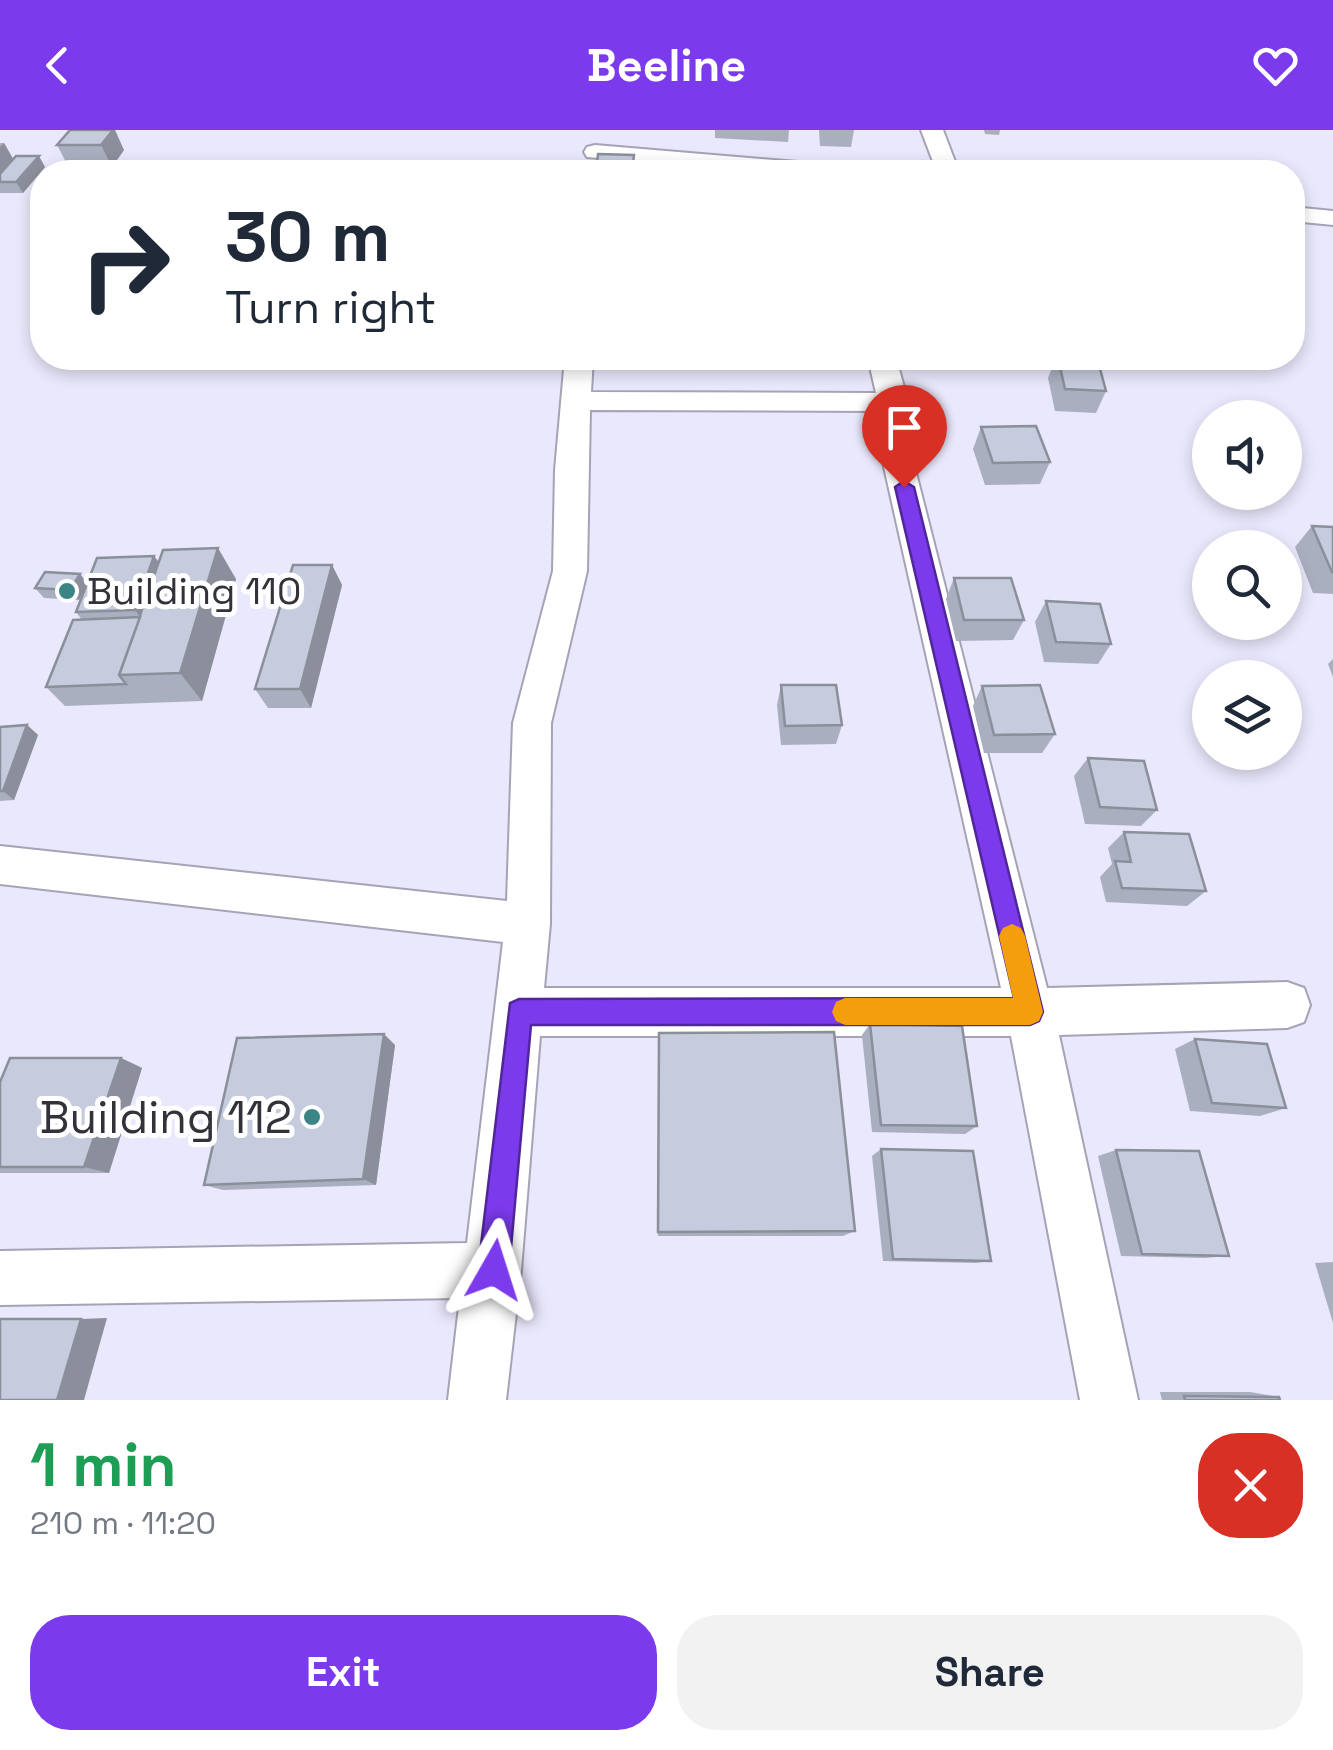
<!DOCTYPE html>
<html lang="en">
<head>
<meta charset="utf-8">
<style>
	body { margin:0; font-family:"Space Grotesk",sans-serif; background:#f2f2f3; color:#1f2937; height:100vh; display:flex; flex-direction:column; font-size:38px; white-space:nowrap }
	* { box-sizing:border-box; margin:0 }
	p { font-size:32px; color:#747a83 }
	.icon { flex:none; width:55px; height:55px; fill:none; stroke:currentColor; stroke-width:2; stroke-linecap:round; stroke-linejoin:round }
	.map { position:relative; height:1270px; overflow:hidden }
	.panel { display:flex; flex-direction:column; background:#fff; flex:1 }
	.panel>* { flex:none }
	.guide { position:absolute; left:30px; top:30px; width:1275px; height:210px; border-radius:40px; box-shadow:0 5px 15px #0003; background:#fff; color:#1f2937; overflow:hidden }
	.buttons { position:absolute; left:1192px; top:270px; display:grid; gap:20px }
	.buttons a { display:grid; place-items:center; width:110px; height:110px; border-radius:50%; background:#fff; box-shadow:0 5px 15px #0003; font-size:50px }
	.pin { position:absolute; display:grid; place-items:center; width:85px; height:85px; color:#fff; margin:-102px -42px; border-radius:50% 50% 50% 0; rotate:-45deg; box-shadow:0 0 10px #0007 }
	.pin .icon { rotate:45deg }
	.me { position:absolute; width:110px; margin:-55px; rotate:6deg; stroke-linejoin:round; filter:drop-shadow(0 0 8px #0008) }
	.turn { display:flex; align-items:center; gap:35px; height:210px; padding:0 30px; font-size:45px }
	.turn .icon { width:130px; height:130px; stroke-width:2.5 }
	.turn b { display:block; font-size:70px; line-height:85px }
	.round { display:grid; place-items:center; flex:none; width:105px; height:105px; border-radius:40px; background:#f2f2f3 }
	.headline { display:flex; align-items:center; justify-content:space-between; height:170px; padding:0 30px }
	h1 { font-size:60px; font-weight:700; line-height:75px; color:#1e9e55 }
	.cta { display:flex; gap:20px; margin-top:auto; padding:20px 30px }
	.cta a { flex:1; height:115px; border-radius:40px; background:#7c3aed; color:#fff; font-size:40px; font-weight:700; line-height:115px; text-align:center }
	.cta a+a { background:#f2f2f3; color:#1f2937 }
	header { display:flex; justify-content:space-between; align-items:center; height:130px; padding:0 30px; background:#7c3aed; color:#fff; font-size:45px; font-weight:700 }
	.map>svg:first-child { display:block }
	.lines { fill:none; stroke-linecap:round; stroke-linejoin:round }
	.minor-casing { stroke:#a5a3b5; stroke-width:4 }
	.minor { fill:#fff; fill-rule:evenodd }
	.wall { fill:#aaafbf }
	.shaded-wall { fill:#8b8f9b }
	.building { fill:#c6ccde; stroke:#8b8f9b; stroke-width:2.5 }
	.route { fill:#7c3aed; stroke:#51269a; stroke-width:2.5 }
	.slow { fill:#f59e0b }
	.poi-dot { fill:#3c8586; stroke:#fff; stroke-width:4 }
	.labels { text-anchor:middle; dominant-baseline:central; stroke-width:10; stroke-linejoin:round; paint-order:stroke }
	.poi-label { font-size:38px; fill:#33323a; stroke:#fff; text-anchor:start }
	.near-poi-label { font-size:45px; fill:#33323a; stroke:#fff; text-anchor:end }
</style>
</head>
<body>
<header><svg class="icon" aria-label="back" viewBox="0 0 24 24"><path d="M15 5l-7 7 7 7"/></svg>Beeline<svg class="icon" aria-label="heart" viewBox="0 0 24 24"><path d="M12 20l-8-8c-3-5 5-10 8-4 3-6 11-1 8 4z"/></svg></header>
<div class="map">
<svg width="1333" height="1270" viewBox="0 0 1333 1270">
	<rect width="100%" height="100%" fill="#eae8fc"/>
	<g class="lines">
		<g class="minor-casing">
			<g id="minor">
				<polygon points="921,0 943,0 959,42 937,42"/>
				<polygon points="595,15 834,35 845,42 759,42 587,27 584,22 587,17"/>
				<polygon points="1292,77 1333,81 1333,95 1292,91"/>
				<path d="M565,228H593L591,262L876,263L868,228H896L908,272L910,319L1047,858L1287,852L1304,858L1310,875L1304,892L1287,898L1059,905L1138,1270H1080L1011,906H540L521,1140L506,1270H448L460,1168L0,1175V1121L467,1113L503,812L0,754V716L507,771L513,593L553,441L555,340ZM590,280L879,281L880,319L1001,858H544L550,794L551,593L587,441Z"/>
			</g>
		</g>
		<use href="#minor" class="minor"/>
	</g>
	<g class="wall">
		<polygon points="70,0 124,20 112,37 68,36 57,15"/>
		<polygon points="715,0 789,0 788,12 715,8"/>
		<polygon points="819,0 854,0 851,17 820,16"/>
		<polygon points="984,0 1000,0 999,5 985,4"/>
		<polygon points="0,13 4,13 13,29 45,37 23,63 0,63"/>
		<polygon points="1056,228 1106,261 1096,283 1055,281 1048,248"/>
		<polygon points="981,297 1050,332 1040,354 985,355 973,319"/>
		<polygon points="1312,396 1333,397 1333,464 1313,463 1295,417"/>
		<polygon points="154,426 159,432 236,449 202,571 65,576 46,557 82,490 76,482 83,463 79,470 44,468 35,458 80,444 87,453"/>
		<polygon points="332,435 342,455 311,578 268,578 255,559"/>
		<polygon points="954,448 1024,490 1013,510 956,511 946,469"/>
		<polygon points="1046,471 1111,514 1098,534 1044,532 1035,492"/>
		<polygon points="1333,529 1333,547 1328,534"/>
		<polygon points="781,555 842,595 836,614 781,615 777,575"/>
		<polygon points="982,556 1055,604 1042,623 984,623 973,576"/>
		<polygon points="27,595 38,605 14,670 0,671 0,597"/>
		<polygon points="1088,628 1157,680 1141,696 1085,694 1074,646"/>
		<polygon points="1124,702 1206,761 1187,776 1106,772 1100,747 1112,734 1108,718"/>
		<polygon points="870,894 977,996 965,1004 872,1002 862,905"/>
		<polygon points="1195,909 1286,978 1260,986 1190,981 1175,919"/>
		<polygon points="395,915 376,1055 223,1060 204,1055"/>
		<polygon points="121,928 142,938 109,1043 0,1043 0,952"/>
		<polygon points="881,1019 991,1131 976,1133 883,1131 872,1026"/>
		<polygon points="1116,1020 1229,1126 1204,1128 1121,1126 1098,1026"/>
		<polygon points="855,1101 843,1106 658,1106 658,1102"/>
		<polygon points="1333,1132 1333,1193 1315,1133"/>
		<polygon points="1160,1262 1250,1262 1279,1267 1280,1270 1162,1270"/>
	</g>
	<g class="shaded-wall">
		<polygon points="113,0 115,0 124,20 112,37 101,15"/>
		<polygon points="4,13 16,34 0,52 0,17"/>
		<polygon points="39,26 45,37 23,63 16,52"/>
		<polygon points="218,418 236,449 202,571 180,543"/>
		<polygon points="154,426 169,447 147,496 135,480"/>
		<polygon points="332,435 342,455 311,578 300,559"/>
		<polygon points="80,444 88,454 79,470 70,460"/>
		<polygon points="27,595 38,605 14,670 3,661"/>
		<polygon points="384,904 395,915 376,1055 363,1049"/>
		<polygon points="121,928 142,938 109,1043 84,1037"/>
		<polygon points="107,1188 84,1270 57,1270 81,1189"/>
	</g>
	<g class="building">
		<polygon points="70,0 113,0 101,15 57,15"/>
		<polygon points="598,24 634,25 632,42 596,42"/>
		<polygon points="16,26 39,26 16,52 0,52 0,44"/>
		<polygon points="1058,228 1097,228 1106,261 1065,259"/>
		<polygon points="1036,296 1050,332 993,333 981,297"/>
		<polygon points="1312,396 1333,397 1333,442 1332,442"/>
		<polygon points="218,418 180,543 119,545 163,420"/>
		<polygon points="154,426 135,480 76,482 97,428"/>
		<polygon points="293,435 332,435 300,559 255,559"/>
		<polygon points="45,442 80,444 70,460 35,458"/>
		<polygon points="954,448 1011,448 1024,490 964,490"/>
		<polygon points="1046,471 1100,474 1111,514 1056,512"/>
		<polygon points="140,487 119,545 126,554 46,557 73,490"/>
		<polygon points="781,555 836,555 842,595 785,596"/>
		<polygon points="1040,555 1055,604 994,605 982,556"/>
		<polygon points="27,595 3,661 0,661 0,597"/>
		<polygon points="1088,628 1144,631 1157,680 1100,677"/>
		<polygon points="1124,702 1189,704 1206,761 1122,758 1115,731 1131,732"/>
		<polygon points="870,894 962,896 977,996 881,995"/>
		<polygon points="834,902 855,1101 658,1102 659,903"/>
		<polygon points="384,904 363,1049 204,1055 237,908"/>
		<polygon points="1195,909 1267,914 1286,978 1212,973"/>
		<polygon points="10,928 121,928 84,1037 0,1037 0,952"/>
		<polygon points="881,1019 973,1021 991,1131 893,1129"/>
		<polygon points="1116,1020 1199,1021 1229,1126 1142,1124"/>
		<polygon points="0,1189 81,1189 57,1270 0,1270"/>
		<polygon points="1184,1266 1279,1267 1280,1270 1185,1270"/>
	</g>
	<polygon class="route" points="904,351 914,357 1043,882 1039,891 1030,895 531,895 509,1140 505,1151 494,1156 483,1151 478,1140 510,873 519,869 1014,868 895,357"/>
	<polygon class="slow" points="1012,794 1021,798 1025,806 1043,882 1039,891 1030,895 845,895 836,891 832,882 836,872 845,868 1013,868 999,806 1003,798"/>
	<g class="poi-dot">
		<circle cx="67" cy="461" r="10"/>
		<circle cx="312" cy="987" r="10"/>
	</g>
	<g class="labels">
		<g class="poi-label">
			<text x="87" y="461">Building 110</text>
		</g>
		<g class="near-poi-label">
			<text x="292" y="987">Building 112</text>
		</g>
	</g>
</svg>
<div class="buttons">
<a><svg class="icon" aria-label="sound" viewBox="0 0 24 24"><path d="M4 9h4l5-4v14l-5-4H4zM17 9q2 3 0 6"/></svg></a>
<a><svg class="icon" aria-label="search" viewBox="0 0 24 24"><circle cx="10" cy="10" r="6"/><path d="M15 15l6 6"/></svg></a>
<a><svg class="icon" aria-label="layers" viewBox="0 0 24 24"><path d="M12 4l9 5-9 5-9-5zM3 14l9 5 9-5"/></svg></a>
</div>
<div class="pin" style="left:904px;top:357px;background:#d93025"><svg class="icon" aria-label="arrive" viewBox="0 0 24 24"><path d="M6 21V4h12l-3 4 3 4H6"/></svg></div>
<svg class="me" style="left:494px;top:1140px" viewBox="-20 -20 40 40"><path d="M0-17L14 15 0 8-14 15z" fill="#7c3aed" stroke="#fff" stroke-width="4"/></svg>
<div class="guide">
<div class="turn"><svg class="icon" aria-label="right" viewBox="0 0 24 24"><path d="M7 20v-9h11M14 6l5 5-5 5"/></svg><div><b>30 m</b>Turn right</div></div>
</div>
</div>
<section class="panel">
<div class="headline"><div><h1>1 min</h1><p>210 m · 11:20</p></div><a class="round" style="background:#d93025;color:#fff"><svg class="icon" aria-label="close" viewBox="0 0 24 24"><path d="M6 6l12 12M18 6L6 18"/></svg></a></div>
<div class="cta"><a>Exit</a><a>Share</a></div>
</section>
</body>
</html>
